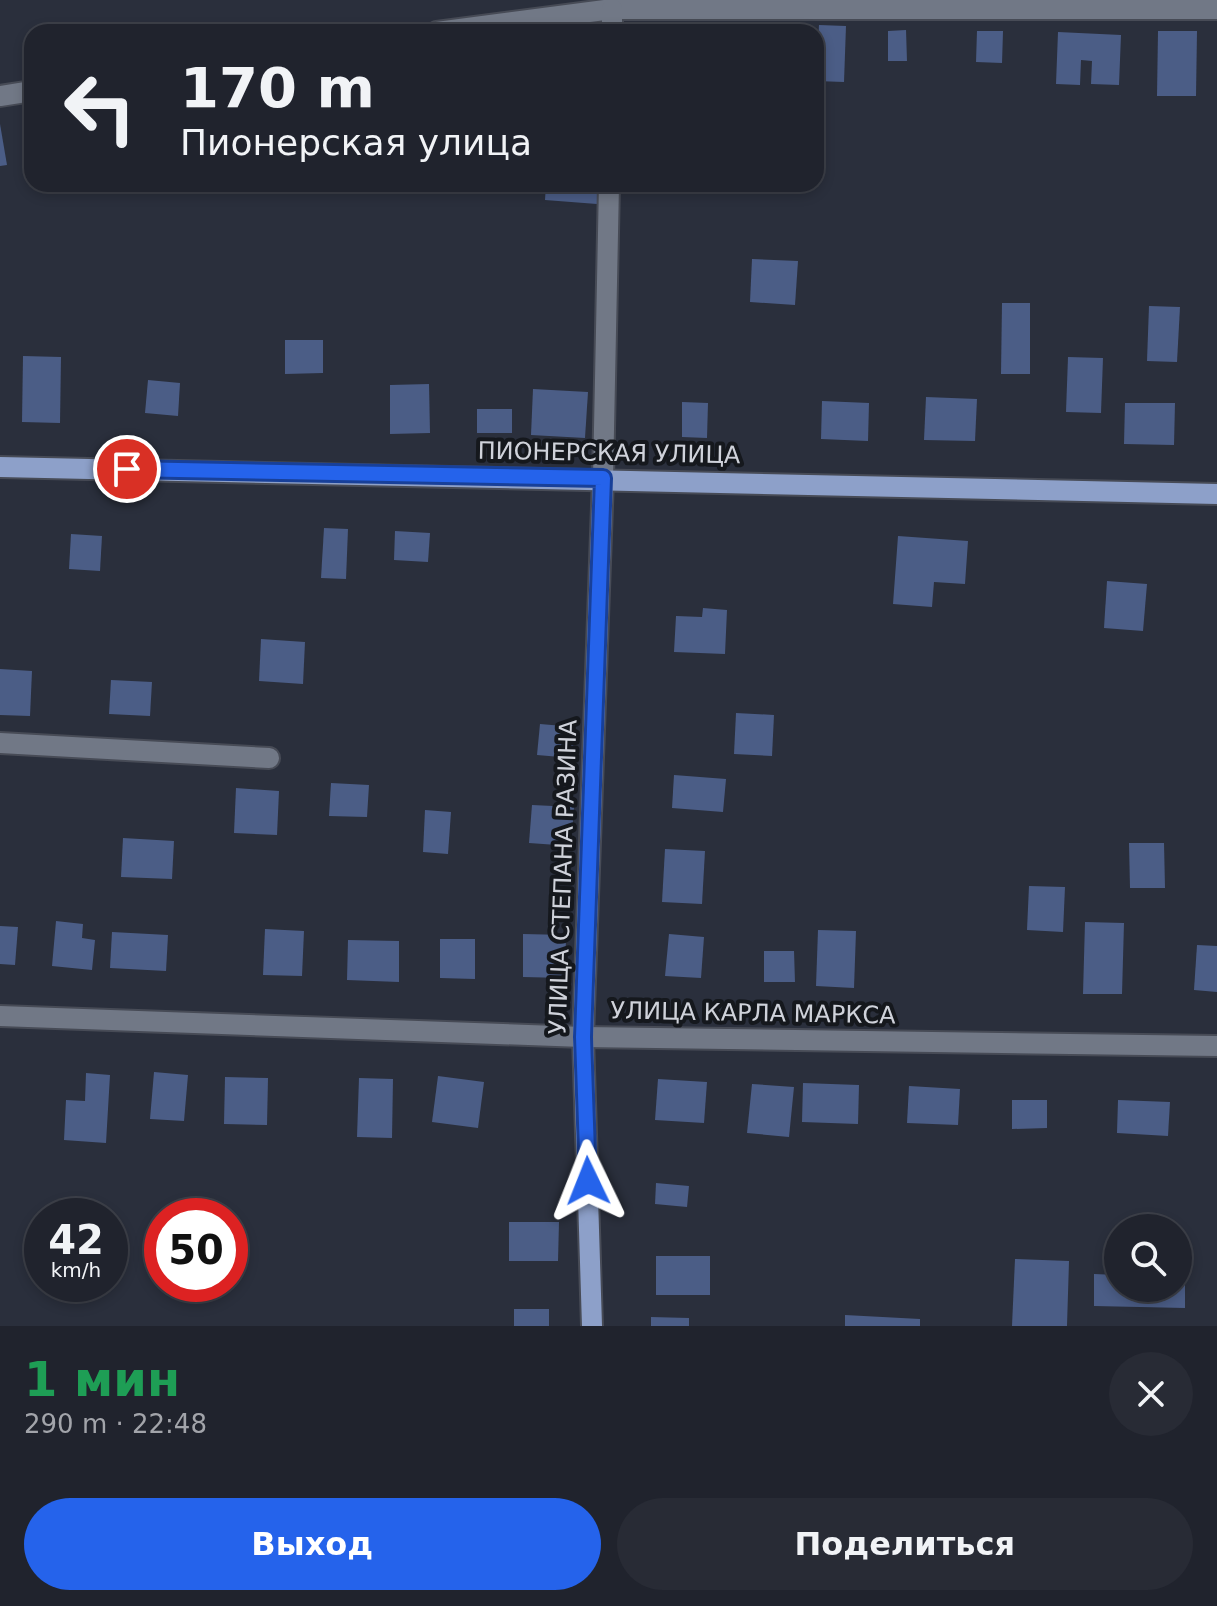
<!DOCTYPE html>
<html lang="ru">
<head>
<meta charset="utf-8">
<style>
	body { margin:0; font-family:"DejaVu Sans",sans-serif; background:#282b35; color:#f1f3f6; height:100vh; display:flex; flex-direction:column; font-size:30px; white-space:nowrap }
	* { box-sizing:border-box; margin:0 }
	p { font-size:26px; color:#a2a4aa }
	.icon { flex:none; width:44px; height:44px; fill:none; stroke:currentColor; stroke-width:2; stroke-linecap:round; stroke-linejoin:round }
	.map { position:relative; height:1326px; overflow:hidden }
	.side { display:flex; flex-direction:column; background:#20232d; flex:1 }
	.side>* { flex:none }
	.hud { position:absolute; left:24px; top:24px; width:800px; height:168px; border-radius:24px; box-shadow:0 4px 12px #0003,0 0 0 2px #3d4049; background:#20232d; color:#f1f3f6; overflow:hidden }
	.tools { position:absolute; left:1104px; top:1214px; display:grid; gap:16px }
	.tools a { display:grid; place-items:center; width:88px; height:88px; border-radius:50%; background:#20232d; box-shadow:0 4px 12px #0003,0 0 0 2px #3d4049; font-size:40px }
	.speed { position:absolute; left:24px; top:1198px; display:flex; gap:16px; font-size:40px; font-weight:700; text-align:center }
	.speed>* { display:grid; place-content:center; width:104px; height:104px; border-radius:50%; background:#20232d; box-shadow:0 4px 12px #0003,0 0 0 2px #3d4049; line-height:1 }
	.speed small { font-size:20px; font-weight:400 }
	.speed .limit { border:12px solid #d22; background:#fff; color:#111 }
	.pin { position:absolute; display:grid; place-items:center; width:68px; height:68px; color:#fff; margin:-34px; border:4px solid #fff; border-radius:50%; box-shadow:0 2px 8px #0007 }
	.me { position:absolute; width:88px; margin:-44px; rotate:358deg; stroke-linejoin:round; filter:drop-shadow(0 0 6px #0008) }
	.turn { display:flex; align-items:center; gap:28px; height:168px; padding:0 24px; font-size:36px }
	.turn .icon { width:104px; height:104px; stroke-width:2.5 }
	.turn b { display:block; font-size:56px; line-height:68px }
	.round { display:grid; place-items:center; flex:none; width:84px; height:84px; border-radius:42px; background:#282b35 }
	.summary { display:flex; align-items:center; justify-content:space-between; height:136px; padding:0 24px }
	h1 { font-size:48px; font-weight:700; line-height:60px; color:#1e9e55 }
	.button { display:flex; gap:16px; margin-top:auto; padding:16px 24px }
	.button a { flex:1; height:92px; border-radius:48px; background:#2563eb; color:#fff; font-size:32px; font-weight:700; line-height:92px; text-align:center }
	.button a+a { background:#282b35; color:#f1f3f6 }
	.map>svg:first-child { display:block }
	.building { fill:#4b5d86 }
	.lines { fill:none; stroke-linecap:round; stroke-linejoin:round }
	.minor-casing { stroke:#474b56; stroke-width:24 }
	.major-casing { stroke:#474b56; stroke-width:24 }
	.minor { stroke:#717886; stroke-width:20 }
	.major { stroke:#8da0c9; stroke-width:20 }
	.route-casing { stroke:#184099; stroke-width:20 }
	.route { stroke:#2563eb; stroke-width:14 }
	.labels { text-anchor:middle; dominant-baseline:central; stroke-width:8; stroke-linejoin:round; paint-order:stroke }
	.street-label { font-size:24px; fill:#cfd2da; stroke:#15181d }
</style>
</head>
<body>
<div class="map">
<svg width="1217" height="1326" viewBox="0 0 1217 1326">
	<rect width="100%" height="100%" fill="#2a2f3c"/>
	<g class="building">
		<polygon points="819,25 846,26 844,82 816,81"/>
		<polygon points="906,30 907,61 888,61 888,31"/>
		<polygon points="977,31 1003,31 1002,63 976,62"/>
		<polygon points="1158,31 1197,31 1196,96 1157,96"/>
		<polygon points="1058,32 1121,35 1119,85 1091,84 1092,61 1081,60 1080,85 1056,84"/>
		<polygon points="0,124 7,165 0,166"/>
		<polygon points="546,184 599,184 597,204 545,200"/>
		<polygon points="752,259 798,261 795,305 750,302"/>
		<polygon points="1002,303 1030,303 1030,374 1001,374"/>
		<polygon points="1149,306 1180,307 1177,362 1147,361"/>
		<polygon points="285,340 323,340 323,373 285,374"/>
		<polygon points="23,356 61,357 60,423 22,422"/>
		<polygon points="1068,357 1103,358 1101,413 1066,412"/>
		<polygon points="148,380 180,383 178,416 145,413"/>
		<polygon points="429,384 430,433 390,434 390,385"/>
		<polygon points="533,389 588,392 585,438 531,435"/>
		<polygon points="926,397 977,399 975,441 924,440"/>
		<polygon points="822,401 869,403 868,441 821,439"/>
		<polygon points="682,402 708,403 707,438 682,437"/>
		<polygon points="1125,403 1175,403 1174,445 1124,444"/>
		<rect x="477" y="409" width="35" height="24"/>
		<polygon points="324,528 348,529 346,579 321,578"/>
		<polygon points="395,531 430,533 428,562 394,560"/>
		<polygon points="71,534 102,536 100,571 69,569"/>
		<polygon points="898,536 968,541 965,584 934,582 932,607 893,604"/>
		<polygon points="1107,581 1147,584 1143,631 1104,628"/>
		<polygon points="703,608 727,610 725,654 674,652 676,616 702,617"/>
		<polygon points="261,639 305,642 303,684 259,681"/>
		<polygon points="0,669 32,671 30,716 0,715"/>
		<polygon points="111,680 152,682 150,716 109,714"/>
		<polygon points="736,713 774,715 772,756 734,754"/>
		<polygon points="540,724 575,727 572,758 537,755"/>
		<polygon points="674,775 726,779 723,812 672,808"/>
		<polygon points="331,783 369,785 367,817 329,816"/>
		<polygon points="236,788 279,791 277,835 234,833"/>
		<polygon points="532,805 574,807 571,846 529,843"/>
		<polygon points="425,810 451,812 448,854 423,852"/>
		<polygon points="123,838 174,841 172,879 121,877"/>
		<polygon points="1129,843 1164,843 1165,888 1130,888"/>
		<polygon points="665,849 705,851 702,904 662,902"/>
		<polygon points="1029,886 1065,887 1063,932 1027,930"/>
		<polygon points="56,921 83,924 82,938 95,940 92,970 52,966"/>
		<polygon points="1085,922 1124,923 1122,994 1083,994"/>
		<polygon points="0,926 18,927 15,965 0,964"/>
		<polygon points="265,929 304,931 302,976 263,975"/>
		<polygon points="818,930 856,931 854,988 816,986"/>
		<polygon points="112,932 168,935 166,971 110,968"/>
		<polygon points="523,934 566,935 565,978 523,977"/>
		<polygon points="669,934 704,937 701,978 665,976"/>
		<polygon points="440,939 475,939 475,979 440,978"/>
		<polygon points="348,940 399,941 399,982 347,980"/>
		<polygon points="1197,945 1217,946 1217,992 1194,990"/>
		<polygon points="764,951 794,951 795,982 764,982"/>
		<polygon points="154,1072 188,1075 184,1121 150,1119"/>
		<polygon points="86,1073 110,1075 106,1143 64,1140 66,1100 85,1101"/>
		<polygon points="438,1076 484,1082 478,1128 432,1122"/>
		<polygon points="225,1077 268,1078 267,1125 224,1124"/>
		<polygon points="359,1078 393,1079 392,1138 357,1137"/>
		<polygon points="658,1079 707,1082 704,1123 655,1120"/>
		<polygon points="803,1083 859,1085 858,1124 802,1122"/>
		<polygon points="752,1084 794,1087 789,1137 747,1133"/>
		<polygon points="909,1086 960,1089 958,1125 907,1123"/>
		<polygon points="1012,1100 1047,1100 1047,1128 1012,1129"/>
		<polygon points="1118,1100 1170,1102 1168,1136 1117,1133"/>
		<polygon points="656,1183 689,1186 687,1207 655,1204"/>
		<polygon points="509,1222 559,1222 558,1261 509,1261"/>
		<rect x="656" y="1256" width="54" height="39"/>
		<polygon points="1015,1259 1069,1261 1067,1326 1012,1326"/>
		<polygon points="1094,1274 1118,1275 1118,1288 1178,1288 1178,1276 1185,1276 1185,1308 1094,1306"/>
		<rect x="514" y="1309" width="35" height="17"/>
		<polygon points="845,1315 920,1319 920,1326 845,1326"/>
		<polygon points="651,1317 689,1318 689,1326 651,1326"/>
	</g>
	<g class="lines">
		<g class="minor-casing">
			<g id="minor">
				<polyline points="437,32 612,9 1217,9"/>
				<polyline points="612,32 612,9"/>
				<polyline points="0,96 32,91"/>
				<polyline points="603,478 609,184"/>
				<polyline points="0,743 269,758"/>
				<polyline points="0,1016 583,1037 1217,1046"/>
			</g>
		</g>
		<g class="major-casing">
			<g id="major">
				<polyline points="0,467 1217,494"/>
				<polyline points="592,1326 583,1037 603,478"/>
			</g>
		</g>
		<use href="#minor" class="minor"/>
		<use href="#major" class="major"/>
	</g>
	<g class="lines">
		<g class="route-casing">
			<polyline id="route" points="127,469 603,478 583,1037 588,1181"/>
		</g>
		<use href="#route" class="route"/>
	</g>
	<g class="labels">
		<g class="street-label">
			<text transform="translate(609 453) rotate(1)">ПИОНЕРСКАЯ УЛИЦА</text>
			<text transform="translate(563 877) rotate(-88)">УЛИЦА СТЕПАНА РАЗИНА</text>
			<text transform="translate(753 1013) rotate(1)">УЛИЦА КАРЛА МАРКСА</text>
		</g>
	</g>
</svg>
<div class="tools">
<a><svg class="icon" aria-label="search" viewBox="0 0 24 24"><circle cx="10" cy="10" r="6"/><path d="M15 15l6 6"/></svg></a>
</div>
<div class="speed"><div>42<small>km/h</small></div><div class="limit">50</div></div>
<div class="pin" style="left:127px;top:469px;background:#d93025"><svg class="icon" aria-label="arrive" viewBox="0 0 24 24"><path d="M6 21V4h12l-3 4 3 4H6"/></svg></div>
<svg class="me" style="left:588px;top:1181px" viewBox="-20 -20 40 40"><path d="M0-17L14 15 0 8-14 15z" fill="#2563eb" stroke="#fff" stroke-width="4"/></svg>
<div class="hud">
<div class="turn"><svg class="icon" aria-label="left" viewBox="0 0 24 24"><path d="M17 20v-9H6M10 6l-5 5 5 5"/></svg><div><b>170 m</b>Пионерская улица</div></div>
</div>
</div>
<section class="side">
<div class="summary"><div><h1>1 мин</h1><p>290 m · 22:48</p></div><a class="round"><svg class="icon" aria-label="close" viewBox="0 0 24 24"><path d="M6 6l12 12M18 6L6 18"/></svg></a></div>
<div class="button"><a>Выход</a><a>Поделиться</a></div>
</section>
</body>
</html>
